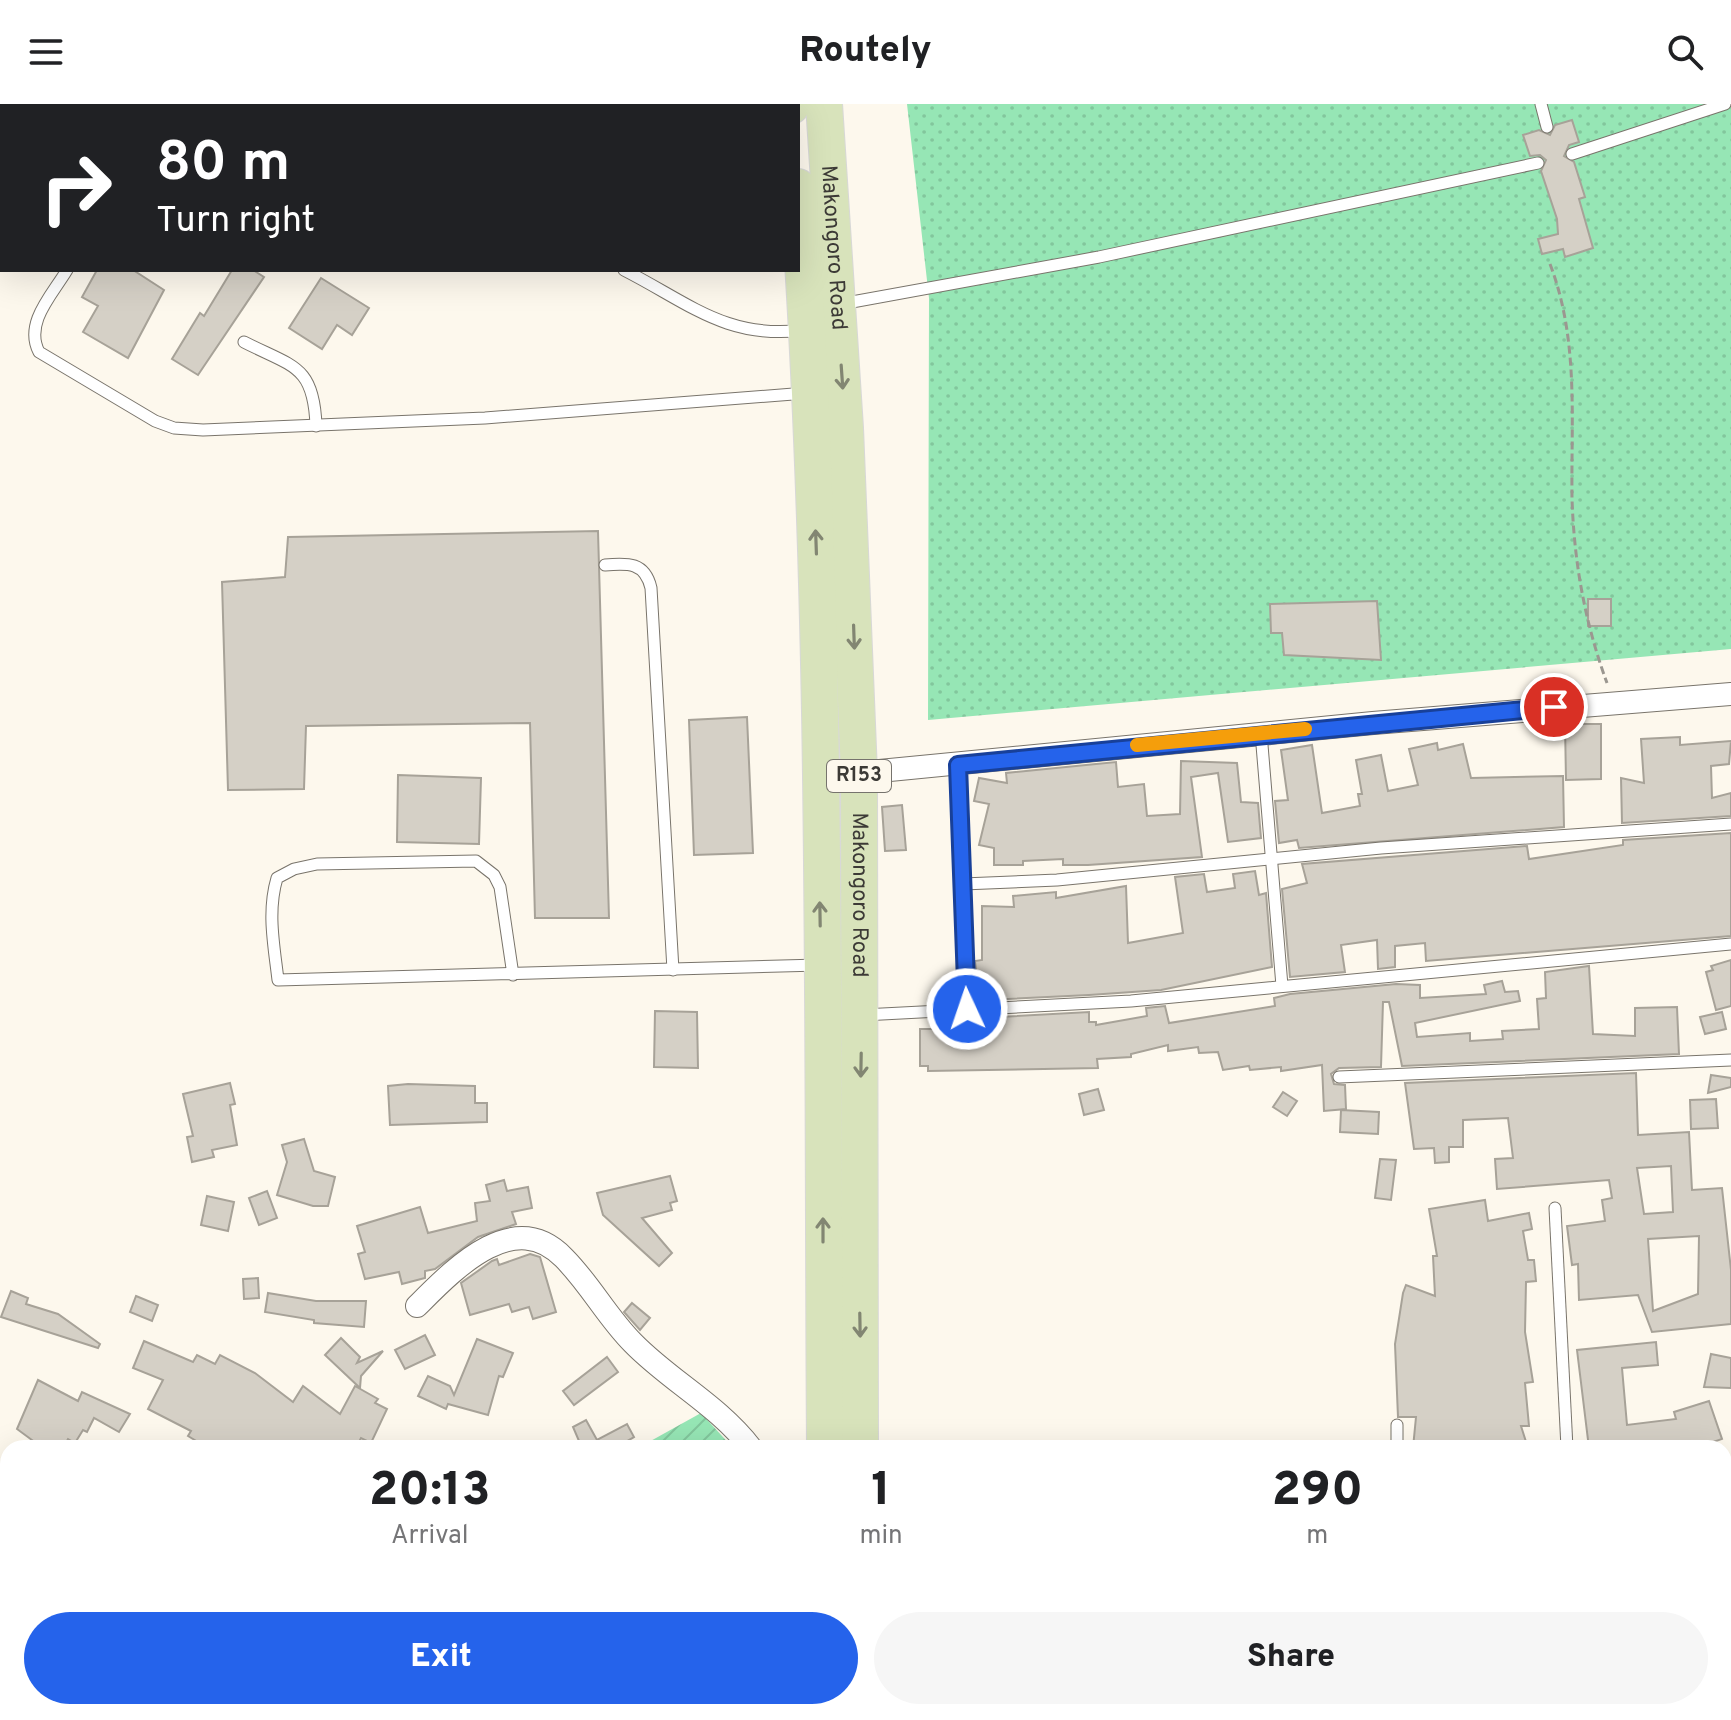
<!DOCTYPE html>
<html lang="en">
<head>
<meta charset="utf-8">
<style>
	body { margin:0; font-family:Overpass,sans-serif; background:#f6f6f6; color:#202124; height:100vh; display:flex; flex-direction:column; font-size:30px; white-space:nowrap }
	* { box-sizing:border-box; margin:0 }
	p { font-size:26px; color:#757577 }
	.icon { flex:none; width:44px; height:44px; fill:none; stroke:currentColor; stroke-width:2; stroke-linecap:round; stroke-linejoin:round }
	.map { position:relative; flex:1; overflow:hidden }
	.sheet { position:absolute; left:0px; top:1336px; width:1732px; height:280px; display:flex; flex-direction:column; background:#fff; border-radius:24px 24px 0 0; box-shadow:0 8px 32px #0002 }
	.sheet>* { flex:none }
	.banner { position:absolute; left:0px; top:0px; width:800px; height:168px; box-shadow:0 8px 32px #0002; background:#202124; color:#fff; overflow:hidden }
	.pin { position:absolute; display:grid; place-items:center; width:68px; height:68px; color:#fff; margin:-34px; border:4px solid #fff; border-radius:50%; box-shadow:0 2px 8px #0007 }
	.me { position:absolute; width:88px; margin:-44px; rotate:357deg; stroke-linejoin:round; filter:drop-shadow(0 0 6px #0008) }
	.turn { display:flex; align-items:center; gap:28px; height:168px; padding:0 24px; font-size:36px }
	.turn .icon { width:104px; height:104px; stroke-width:2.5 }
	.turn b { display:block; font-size:56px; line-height:68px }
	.eta { display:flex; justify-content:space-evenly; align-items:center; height:136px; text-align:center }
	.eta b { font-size:48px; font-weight:800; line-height:56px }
	.action { display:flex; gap:16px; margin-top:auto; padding:16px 24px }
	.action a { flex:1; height:92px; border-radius:48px; background:#2563eb; color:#fff; font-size:32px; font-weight:800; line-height:92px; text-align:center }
	.action a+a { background:#f6f6f6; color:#202124 }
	header { display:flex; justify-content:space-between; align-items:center; height:104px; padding:0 24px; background:#fff; font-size:36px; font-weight:800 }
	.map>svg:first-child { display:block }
	.grass { fill:url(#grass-dots) }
	.garden { fill:url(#garden-furrows) }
	.building { fill:#d5d0c6; stroke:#a7a298; stroke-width:2; fill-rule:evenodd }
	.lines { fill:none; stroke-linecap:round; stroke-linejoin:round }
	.service-casing { stroke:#79746b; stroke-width:13 }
	.minor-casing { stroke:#79746b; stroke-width:24 }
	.primary-casing { stroke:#d8d8d7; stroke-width:38 }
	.path { stroke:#9b9790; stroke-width:3; stroke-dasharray:8 4; stroke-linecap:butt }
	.service { stroke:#fff; stroke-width:11 }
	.minor { stroke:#fff; stroke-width:22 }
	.primary { stroke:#d8e3bb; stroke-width:36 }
	.oneway { stroke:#828672 }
	.route-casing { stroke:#184099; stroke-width:20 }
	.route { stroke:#2563eb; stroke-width:14 }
	.slow { stroke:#f59e0b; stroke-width:14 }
	.labels { text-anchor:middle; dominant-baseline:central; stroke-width:7; stroke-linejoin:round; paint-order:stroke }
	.shield { fill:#fdf8ed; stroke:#76736d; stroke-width:2 }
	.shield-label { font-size:20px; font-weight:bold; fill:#3c3a36 }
	.street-label { font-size:22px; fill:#3c3a36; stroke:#fdf8ed }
</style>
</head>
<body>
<header><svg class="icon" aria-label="menu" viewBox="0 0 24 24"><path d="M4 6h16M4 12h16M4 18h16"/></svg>Routely<svg class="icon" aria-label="search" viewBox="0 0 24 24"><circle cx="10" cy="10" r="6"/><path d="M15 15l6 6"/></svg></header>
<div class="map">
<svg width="1731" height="1616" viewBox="0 0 1731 1616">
	<defs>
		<pattern id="grass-dots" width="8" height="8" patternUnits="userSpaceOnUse" patternTransform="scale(2)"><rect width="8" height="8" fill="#96e6b5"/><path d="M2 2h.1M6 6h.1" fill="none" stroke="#82c69c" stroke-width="1.8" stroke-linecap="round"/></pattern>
		<pattern id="garden-furrows" width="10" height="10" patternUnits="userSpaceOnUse" patternTransform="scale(2)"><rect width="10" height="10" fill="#96e6b5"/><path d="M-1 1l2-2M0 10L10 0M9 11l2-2" fill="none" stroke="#82c69c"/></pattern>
	</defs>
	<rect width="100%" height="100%" fill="#fdf8ed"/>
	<polygon class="grass" points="907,0 1731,0 1731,545 928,616 929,194"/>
	<polygon class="garden" points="701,1309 733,1344 638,1344"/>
	<g class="building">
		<polygon points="1572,16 1579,38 1569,41 1564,52 1574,58 1585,93 1579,95 1593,144 1565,153 1563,145 1542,150 1538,135 1558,130 1557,115 1541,67 1546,56 1540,51 1530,52 1523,31 1539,26 1550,31 1555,21"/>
		<polygon points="97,166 133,166 164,186 128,254 83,228 98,202 82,193"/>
		<polygon points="232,166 253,166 264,173 198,271 172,255 200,209 204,212"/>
		<polygon points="321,174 369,204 352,231 337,221 322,245 289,224"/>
		<polygon points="598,427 609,814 535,814 530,619 306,622 304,685 228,686 222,478 285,473 288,433"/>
		<rect x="1588" y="495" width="23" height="27"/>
		<polygon points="1377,497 1381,556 1284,551 1282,529 1271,529 1270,500"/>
		<polygon points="747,613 753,749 694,751 689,616"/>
		<polygon points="1565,620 1601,620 1601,675 1566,676"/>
		<polygon points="1680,633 1680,641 1731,637 1729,660 1711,662 1712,694 1731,689 1731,712 1622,719 1621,674 1644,679 1641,635"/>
		<polygon points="1437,639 1438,646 1463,640 1471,674 1563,672 1564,723 1299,744 1297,736 1279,739 1275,697 1288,696 1281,646 1312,641 1322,709 1360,702 1358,690 1362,690 1356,656 1381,651 1388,687 1418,681 1409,645"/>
		<polygon points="1181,657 1237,659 1241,698 1258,699 1261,734 1228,738 1218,669 1191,673 1202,753 1088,761 1063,761 1063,755 1023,757 1023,761 994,761 994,744 979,741 989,700 974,697 979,674 1007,679 1006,669 1116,658 1118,683 1144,680 1147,712 1180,710"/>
		<polygon points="398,671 481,674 479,740 397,738"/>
		<polygon points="902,701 906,746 885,747 882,703"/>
		<polygon points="1731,729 1731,832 1426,857 1425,839 1395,842 1395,863 1378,865 1377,836 1341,841 1345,868 1290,873 1282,785 1307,779 1302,760 1527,742 1529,755 1623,741 1623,736"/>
		<polygon points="1255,767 1259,791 1266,789 1272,863 1161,886 1089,891 988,896 986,880 978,881 975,857 982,856 982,802 1014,803 1013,792 1056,788 1056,794 1126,782 1128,839 1183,829 1175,773 1204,770 1207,788 1235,784 1233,770"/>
		<polygon points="1731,856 1731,902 1716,906 1706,868 1713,866 1711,862"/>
		<polygon points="1589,862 1593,930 1635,932 1635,904 1677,903 1679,950 1402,962 1389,898 1383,898 1381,963 1339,964 1331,970 1334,980 1345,981 1346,1005 1324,1007 1322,961 1281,967 1281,963 1250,966 1249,962 1223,966 1218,948 1199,949 1198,943 1168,947 1168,941 1131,950 1131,953 1097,955 1098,964 928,967 928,962 920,962 920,925 945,925 945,916 1089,908 1089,918 1096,918 1096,921 1147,912 1146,904 1165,902 1169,919 1275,902 1274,894 1290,890 1396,880 1420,881 1420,894 1486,890 1484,881 1502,877 1505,888 1518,887 1520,897 1415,919 1417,933 1470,929 1470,937 1503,935 1502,927 1539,925 1537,895 1546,894 1545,868"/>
		<polygon points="655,907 697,908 698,964 654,963"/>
		<polygon points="1722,908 1726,925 1705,930 1700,913"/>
		<path d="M1636,969L1638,1031L1689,1028L1692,1086L1722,1084L1731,1166V1220L1652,1228L1638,1191L1579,1196L1578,1160L1572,1161L1567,1122L1605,1117L1602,1096L1612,1094L1609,1076L1497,1085L1495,1055L1513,1054L1508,1014L1463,1016V1043H1449V1058L1435,1059L1434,1044L1414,1045L1405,979ZM1671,1062L1673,1108L1644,1110L1637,1064ZM1699,1132L1698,1190L1653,1207L1648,1135Z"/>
		<polygon points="1711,971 1731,974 1731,983 1708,989"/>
		<polygon points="230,979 235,1000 230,1001 237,1041 212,1046 214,1053 192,1058 187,1033 193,1032 183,990"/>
		<polygon points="408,980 475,982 475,999 487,999 487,1018 390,1021 388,982"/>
		<polygon points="1098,985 1104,1006 1084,1011 1079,990"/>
		<polygon points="1283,988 1297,997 1287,1012 1273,1003"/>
		<polygon points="1716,995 1718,1024 1691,1025 1690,996"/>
		<polygon points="1341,1006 1379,1008 1378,1030 1340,1028"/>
		<polygon points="304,1035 314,1067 335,1073 328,1102 313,1102 277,1091 287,1058 282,1041"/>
		<polygon points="1380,1055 1396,1056 1391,1096 1375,1094"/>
		<polygon points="670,1072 677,1097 670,1099 672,1106 642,1114 672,1149 659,1162 603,1111 597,1089"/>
		<polygon points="504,1076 507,1087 528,1083 532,1104 512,1108 516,1120 478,1133 435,1165 425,1167 425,1174 402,1180 399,1168 365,1175 358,1150 365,1148 357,1122 420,1103 428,1129 477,1117 475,1099 490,1097 486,1081"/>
		<polygon points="267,1087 277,1114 259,1121 249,1094"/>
		<polygon points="207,1092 234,1098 228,1127 201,1121"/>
		<polygon points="1485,1096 1488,1117 1529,1109 1532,1125 1523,1127 1528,1156 1534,1156 1536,1177 1526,1178 1525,1228 1533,1278 1525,1279 1529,1322 1521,1322 1528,1344 1413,1344 1416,1313 1398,1313 1395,1240 1403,1189 1406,1181 1435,1192 1433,1152 1437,1152 1429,1105"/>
		<polygon points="530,1150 540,1153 556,1208 533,1215 529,1203 512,1208 509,1200 470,1211 461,1179 492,1157 497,1155 499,1161"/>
		<polygon points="258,1174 259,1194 244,1195 243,1175"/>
		<polygon points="11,1187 28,1194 26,1200 58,1210 100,1240 98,1244 1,1213"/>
		<polygon points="268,1189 316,1197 366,1197 364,1223 314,1219 314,1216 265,1208"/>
		<polygon points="136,1192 158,1201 152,1217 130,1208"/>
		<polygon points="632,1199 650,1214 640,1226 624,1208"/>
		<polygon points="425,1231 435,1251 405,1265 395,1246"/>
		<polygon points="341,1234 360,1253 357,1259 383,1247 361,1272 360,1284 325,1251"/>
		<polygon points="477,1235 513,1249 503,1273 499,1272 488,1311 448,1300 446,1305 418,1292 428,1272 450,1282 454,1291"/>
		<polygon points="144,1237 193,1258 197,1251 215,1260 220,1251 255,1269 293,1298 303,1282 340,1310 355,1282 378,1295 375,1299 387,1305 371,1339 361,1334 356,1344 208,1344 188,1332 191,1327 148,1305 163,1276 133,1264"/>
		<polygon points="1656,1238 1658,1261 1622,1264 1627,1321 1676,1315 1674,1308 1709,1297 1722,1335 1696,1344 1589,1344 1577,1246"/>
		<polygon points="1711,1250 1731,1254 1731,1284 1704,1283"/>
		<polygon points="607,1253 618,1268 574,1301 563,1287"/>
		<polygon points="38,1276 78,1297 82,1288 130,1310 119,1328 94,1314 87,1328 83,1326 75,1339 68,1335 63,1344 34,1344 36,1339 17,1325"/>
		<polygon points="586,1316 597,1336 627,1320 634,1333 615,1344 582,1344 573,1323"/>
	</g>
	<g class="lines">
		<g class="service-casing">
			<g id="service">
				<polyline points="29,0 32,2"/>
				<polyline points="1541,0 1547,23"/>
				<polyline points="442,2 442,0"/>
				<polyline points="1572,50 1725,0"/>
				<polyline points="0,112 2,114"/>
				<path d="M67,166C52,191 24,219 39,248L155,317L174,324L203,326L485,314L806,289"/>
				<path d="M624,166C689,199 727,236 804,226"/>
				<polyline points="841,200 1099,153 1538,59"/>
				<path d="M244,238C293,263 314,261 316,322"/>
				<path d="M605,461C628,459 645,458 651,484L673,866"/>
				<polyline points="1261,629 1282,882"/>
				<polyline points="958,661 967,905"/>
				<polyline points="963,780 1057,776 1381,744 1731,720"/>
				<path d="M513,871L500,783L494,771L476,757L317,760L294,765L277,774C267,808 274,841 278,876L819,861"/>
				<polyline points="863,911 1131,897 1731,840"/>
				<polyline points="1339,973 1731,956"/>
				<polyline points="1555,1104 1567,1344"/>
				<polyline points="1397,1344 1397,1321"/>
				<polyline points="1724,1537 1731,1537"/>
				<polyline points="1724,1568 1731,1567"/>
				<polyline points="0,1600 8,1601"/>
				<polyline points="100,1608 203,1616"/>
				<polyline points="1397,1608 1397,1616"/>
				<polyline points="1507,1608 1574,1616"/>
				<polyline points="504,1616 531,1608"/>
				<polyline points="1610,1616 1627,1608"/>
			</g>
		</g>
		<g class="minor-casing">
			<g id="minor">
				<polyline points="859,669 1373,619 1731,590"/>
				<path d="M417,1202C454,1165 514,1102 564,1154C590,1180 607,1213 633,1239C670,1277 718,1301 751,1344"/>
				<polyline points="0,1446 8,1448"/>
			</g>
		</g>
		<g class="primary-casing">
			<g id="primary">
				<polyline points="790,0 791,2"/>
				<path id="s1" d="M824,0L845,324L859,669L860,1344"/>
				<path d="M798,83C828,502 822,924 825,1344"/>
				<polyline points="824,1616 824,1608"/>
				<polyline points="859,1616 859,1608"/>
			</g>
		</g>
		<path class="path" d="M1550,160C1579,236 1571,314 1572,394C1574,459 1585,519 1607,579"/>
		<use href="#service" class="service"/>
		<use href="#minor" class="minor"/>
		<use href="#primary" class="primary"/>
	</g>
	<defs><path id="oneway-shaft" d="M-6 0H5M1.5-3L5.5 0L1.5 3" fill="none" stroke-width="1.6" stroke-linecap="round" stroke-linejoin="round" transform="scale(2)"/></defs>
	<g class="oneway">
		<use href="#oneway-shaft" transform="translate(842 273) rotate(86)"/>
		<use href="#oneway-shaft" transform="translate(816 438) rotate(-92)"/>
		<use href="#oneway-shaft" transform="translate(854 533) rotate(88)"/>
		<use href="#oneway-shaft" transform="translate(820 810) rotate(-91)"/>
		<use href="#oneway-shaft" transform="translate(861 961) rotate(91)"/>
		<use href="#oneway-shaft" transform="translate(823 1126) rotate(-90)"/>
		<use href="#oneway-shaft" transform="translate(860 1221) rotate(89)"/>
	</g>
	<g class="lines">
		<g class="route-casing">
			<polyline id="route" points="967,905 958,661 1554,603"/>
		</g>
		<use href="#route" class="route"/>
		<polyline class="slow" points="1137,641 1305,625"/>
	</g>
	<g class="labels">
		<rect class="shield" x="827" y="656" width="64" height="32" rx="6"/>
		<g class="shield-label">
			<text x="859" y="672">R153</text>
		</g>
		<g class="street-label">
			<text stroke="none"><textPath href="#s1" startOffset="144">Makongoro Road</textPath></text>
			<text stroke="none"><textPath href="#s1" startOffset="792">Makongoro Road</textPath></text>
		</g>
	</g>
</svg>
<div class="pin" style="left:1554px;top:603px;background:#d93025"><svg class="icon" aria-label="arrive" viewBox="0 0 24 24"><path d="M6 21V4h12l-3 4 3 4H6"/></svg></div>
<svg class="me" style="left:967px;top:905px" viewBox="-20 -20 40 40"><circle r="17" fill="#2563eb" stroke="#fff" stroke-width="3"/><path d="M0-11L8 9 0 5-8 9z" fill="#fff"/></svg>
<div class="banner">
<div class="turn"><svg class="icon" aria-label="right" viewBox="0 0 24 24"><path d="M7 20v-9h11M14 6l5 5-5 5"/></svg><div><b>80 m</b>Turn right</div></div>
</div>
<section class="sheet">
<div class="eta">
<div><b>20:13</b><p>Arrival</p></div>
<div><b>1</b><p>min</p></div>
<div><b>290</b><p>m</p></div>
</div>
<div class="action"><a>Exit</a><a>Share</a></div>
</section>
</div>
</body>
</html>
